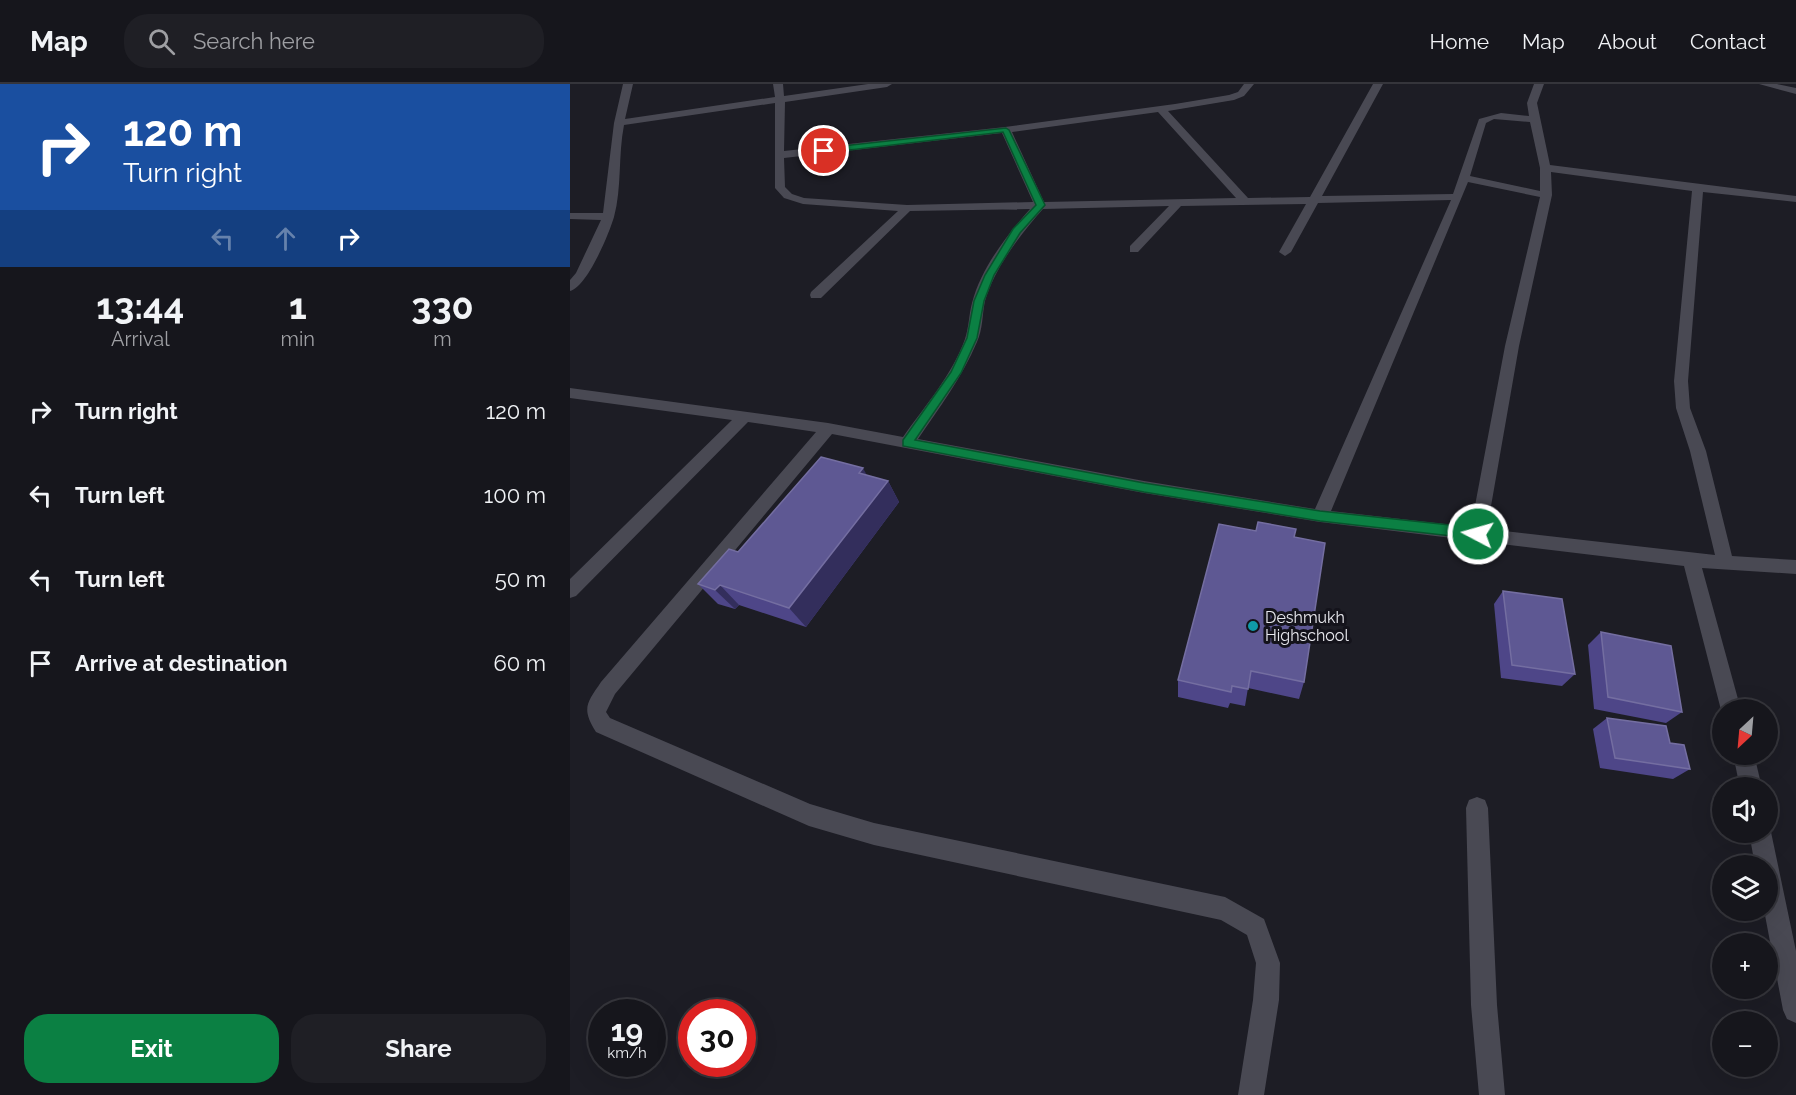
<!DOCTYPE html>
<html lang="en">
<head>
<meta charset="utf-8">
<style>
	body { margin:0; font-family:Raleway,sans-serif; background:#1f1f25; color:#f1f3f6; height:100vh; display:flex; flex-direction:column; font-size:22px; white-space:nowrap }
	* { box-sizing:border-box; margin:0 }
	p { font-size:20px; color:#9e9fa3 }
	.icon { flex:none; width:33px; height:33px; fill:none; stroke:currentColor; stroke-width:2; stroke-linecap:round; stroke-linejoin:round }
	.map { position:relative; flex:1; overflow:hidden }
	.side { display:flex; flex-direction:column; background:#16161c; width:570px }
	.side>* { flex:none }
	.top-card { background:#1a4fa0; color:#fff; overflow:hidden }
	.needle { width:39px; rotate:206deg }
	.fabs { position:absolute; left:1142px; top:615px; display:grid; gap:12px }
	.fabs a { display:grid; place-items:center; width:66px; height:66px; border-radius:50%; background:#16161c; box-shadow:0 6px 24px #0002,0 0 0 2px #35353b; font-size:30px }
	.speed { position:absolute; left:18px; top:915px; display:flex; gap:12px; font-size:30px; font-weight:700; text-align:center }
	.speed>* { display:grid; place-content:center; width:78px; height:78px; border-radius:50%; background:#16161c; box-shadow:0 6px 24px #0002,0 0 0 2px #35353b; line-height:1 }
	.speed small { font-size:15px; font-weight:400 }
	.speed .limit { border:9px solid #d22; background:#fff; color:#111 }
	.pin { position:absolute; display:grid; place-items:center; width:51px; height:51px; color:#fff; margin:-26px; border:3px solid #fff; border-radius:50%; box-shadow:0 2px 6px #0007 }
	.me { position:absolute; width:66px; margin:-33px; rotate:276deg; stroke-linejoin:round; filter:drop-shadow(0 0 4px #0008) }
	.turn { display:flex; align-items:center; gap:21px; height:126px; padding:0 24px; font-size:27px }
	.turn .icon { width:78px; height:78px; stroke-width:2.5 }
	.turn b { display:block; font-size:42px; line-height:51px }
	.lanes { display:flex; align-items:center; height:57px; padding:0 24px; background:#0003; justify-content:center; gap:30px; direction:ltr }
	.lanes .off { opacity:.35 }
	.eta { display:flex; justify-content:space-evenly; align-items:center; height:102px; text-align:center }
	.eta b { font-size:36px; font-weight:700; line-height:42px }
	.button { display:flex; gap:12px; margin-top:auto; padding:12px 24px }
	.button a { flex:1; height:69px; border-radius:24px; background:#0b8043; color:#fff; font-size:24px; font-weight:700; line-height:69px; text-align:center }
	.button a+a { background:#1f1f25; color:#f1f3f6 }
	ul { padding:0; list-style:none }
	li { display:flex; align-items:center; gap:18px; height:84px; padding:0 24px }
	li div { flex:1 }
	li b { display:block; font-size:22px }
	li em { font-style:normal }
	header { display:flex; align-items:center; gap:36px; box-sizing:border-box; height:84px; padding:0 30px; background:#16161c; border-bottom:2px solid #35353b }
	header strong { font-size:28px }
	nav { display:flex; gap:33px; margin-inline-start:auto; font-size:21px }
	.search { width:420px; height:54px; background:#1f1f25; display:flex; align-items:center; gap:15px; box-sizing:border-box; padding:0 21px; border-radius:24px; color:#9e9fa3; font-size:22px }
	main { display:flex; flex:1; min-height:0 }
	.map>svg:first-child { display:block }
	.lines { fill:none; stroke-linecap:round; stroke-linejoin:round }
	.street { fill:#494953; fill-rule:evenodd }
	.wall { fill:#4e4688 }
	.shaded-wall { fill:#332e5c }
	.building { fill:#5e5893; stroke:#746ea1; stroke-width:1.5 }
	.route { fill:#0b8043; stroke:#07532c; stroke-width:1.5 }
	.culture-dot { fill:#0f9aa8; stroke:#14131b; stroke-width:2 }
	.labels { text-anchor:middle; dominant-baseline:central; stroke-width:6; stroke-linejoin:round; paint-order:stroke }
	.poi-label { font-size:16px; fill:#e8e8ee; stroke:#14131b; text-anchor:start }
</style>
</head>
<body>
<header>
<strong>Map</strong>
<div class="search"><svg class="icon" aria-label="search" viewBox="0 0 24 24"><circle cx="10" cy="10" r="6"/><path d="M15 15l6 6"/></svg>Search here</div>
<nav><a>Home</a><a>Map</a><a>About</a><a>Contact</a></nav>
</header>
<main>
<section class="side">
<div class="top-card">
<div class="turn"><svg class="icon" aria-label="right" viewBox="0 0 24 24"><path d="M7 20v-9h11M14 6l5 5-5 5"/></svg><div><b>120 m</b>Turn right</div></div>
<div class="lanes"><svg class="icon off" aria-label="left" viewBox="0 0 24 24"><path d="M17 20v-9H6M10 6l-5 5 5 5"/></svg><svg class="icon off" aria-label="ahead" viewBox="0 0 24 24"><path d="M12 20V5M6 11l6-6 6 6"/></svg><svg class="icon" aria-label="right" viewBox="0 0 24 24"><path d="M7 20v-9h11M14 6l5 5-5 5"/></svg></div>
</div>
<div class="eta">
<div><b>13:44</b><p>Arrival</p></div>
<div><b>1</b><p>min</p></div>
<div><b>330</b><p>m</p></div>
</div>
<ul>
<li><svg class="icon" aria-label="right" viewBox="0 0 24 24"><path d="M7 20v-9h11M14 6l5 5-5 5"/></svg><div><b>Turn right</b></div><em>120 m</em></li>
<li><svg class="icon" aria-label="left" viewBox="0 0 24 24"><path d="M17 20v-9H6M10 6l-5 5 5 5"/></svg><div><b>Turn left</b></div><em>100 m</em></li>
<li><svg class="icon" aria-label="left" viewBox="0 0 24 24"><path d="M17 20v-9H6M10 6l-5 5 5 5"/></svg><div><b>Turn left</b></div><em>50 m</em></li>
<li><svg class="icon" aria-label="arrive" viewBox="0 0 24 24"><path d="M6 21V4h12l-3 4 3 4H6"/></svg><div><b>Arrive at destination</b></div><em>60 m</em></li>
</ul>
<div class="button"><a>Exit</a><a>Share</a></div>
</section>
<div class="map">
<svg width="1226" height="1011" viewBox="0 0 1226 1011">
	<rect width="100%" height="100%" fill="#1d1d25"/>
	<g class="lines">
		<g class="street">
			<path d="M53,0H63L55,35L205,13L203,0H213L214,12L298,0H322L317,3L215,18L214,67L435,43L605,20L659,11L668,8L674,0H684L674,12L664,16L598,27L678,114L740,113L803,0H813L752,112L883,110L909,35L931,29L959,32L957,19L964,0H974L967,19L980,81L1226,112V118L1133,108L1118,297L1120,324L1136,367L1162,472L1226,476V490L1132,484L1171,626H1152V628L1151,626L1114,482L750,438L574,409L262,350L45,610L36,628L40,634L240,720L304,739L655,813L694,835L710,879L709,916L694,1011H668L683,916L686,879L677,851L651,836L304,761L239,742L26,648C11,624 17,619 31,598L246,348L178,338L6,512L0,514V495L162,336L0,314V304L258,339L333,353C355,322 382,291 395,255C399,243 399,230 402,219C411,184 437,151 460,125L340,127L251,214H241L240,211L241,208L328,127L233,120L214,114L205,104V19L54,41C48,71 52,104 44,133C39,150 17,203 0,207V196L6,189L31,136L0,135V129H33L44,39ZM588,28L666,114L474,118L442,48ZM924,35L960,38L970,84V107L900,92L916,39ZM432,49L463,118L337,121L234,114L222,110L215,103L214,74ZM981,88L1122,107L1104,297L1106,324L1120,367L1145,471L917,445L949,262L982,111ZM898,98L970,113L935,262L901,443L761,427ZM881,116L745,425L574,397L348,355C370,323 392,293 407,258C413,245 412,231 415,217C425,183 450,151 473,125L599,122L560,162V168H568L611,122L736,120L709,168L715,172L721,168L748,119Z"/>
			<polygon points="1189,0 1207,0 1226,4 1226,10"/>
			<polygon points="1163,670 1184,670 1192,704 1170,704"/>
			<polygon points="907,713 915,716 918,724 927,921 935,1011 909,1011 901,921 896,724 899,716"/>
			<polygon points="1197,740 1201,748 1226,867 1226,939 1217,935 1213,926 1194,826 1197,826 1197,782 1185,782 1179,748 1197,748"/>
		</g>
	</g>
	<g class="wall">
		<polygon points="297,391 318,397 329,418 236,543 169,521 165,525 148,520 128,500 168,468"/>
		<polygon points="686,447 724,453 734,598 729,615 678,604 675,622 660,619 658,624 608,613 608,596"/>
		<polygon points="933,507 1005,590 992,602 931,594 924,520"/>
		<polygon points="1031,548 1112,628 1096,639 1024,625 1018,561"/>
		<polygon points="1037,634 1100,659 1120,685 1103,695 1030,684 1023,645"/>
	</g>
	<g class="shaded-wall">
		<polygon points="293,384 305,406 289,389"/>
		<polygon points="318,397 329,418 236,543 219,524"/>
		<polygon points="150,501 169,521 165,525 145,506"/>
	</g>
	<g class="building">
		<polygon points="251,373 293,384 289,389 318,397 219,524 150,501 145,506 128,500 159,465 168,468"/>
		<polygon points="688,438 726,445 724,453 755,459 734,598 681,587 678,605 662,602 661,608 608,596 649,440 686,447"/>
		<polygon points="933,507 992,515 1005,590 942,581"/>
		<polygon points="1031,548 1101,562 1112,628 1038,613"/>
		<polygon points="1037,634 1096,642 1100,659 1114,661 1120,685 1045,674"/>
	</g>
	<polygon class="route" points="436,44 439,46 475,121 450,149 424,191 414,217 407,254 391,289 345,356 574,399 750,427 908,444 913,446 915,450 913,453 908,455 750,437 574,408 333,362 333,356 381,288 397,254 404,217 415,191 443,145 466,121 433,48 254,69 250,67 254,64"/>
	<circle class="culture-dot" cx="683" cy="542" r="6"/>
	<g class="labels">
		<g class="poi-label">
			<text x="695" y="533">Deshmukh<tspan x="695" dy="18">Highschool</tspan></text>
		</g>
	</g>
</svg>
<div class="fabs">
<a><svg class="needle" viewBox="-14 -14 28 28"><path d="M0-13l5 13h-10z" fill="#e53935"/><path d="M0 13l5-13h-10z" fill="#9e9fa3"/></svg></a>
<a><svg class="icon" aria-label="sound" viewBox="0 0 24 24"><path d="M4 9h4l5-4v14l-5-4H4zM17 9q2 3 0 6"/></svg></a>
<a><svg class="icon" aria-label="layers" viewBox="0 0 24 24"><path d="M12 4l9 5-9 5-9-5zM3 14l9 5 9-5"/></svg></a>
<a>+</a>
<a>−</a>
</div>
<div class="speed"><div>19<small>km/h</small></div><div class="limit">30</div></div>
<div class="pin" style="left:254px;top:67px;background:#d93025"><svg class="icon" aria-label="arrive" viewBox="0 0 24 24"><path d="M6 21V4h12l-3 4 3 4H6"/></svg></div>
<svg class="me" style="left:908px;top:450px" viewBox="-20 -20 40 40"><circle r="17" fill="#0b8043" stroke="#fff" stroke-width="3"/><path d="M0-11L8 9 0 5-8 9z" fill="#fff"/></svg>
</div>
</main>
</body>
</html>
